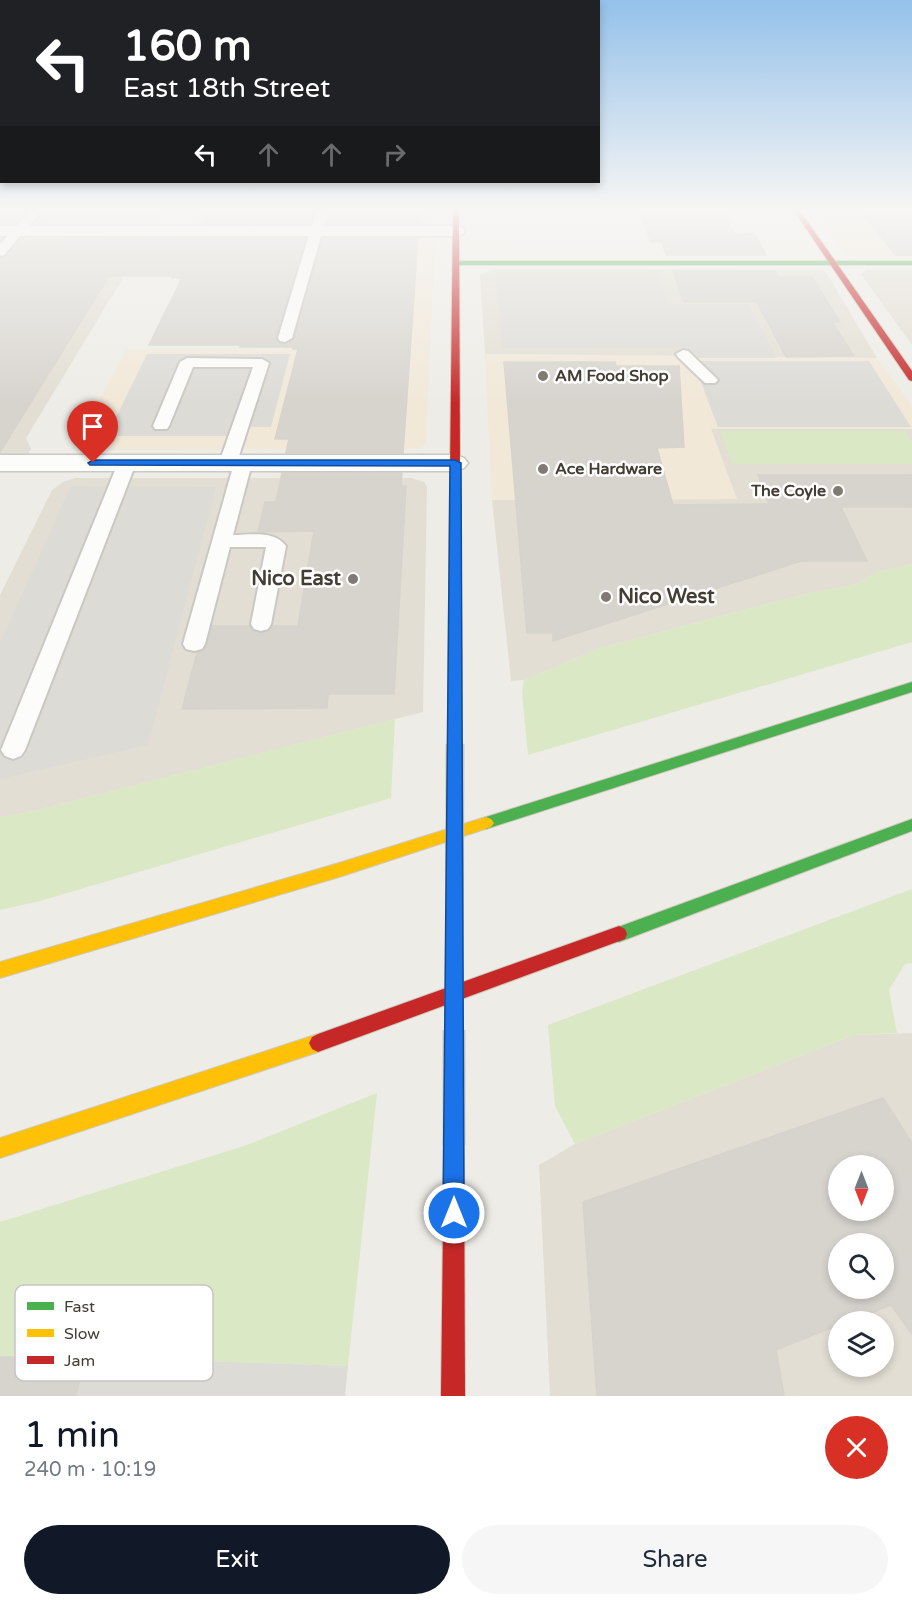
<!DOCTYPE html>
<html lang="en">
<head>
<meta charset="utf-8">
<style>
	body { margin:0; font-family:"Varela Round",sans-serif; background:#f6f6f7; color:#1f2937; height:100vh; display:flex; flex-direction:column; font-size:22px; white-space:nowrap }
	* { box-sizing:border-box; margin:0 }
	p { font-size:20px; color:#747a83 }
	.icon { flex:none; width:33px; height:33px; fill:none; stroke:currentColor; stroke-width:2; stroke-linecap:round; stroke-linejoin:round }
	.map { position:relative; height:1396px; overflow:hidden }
	.side { display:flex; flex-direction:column; background:#fff; flex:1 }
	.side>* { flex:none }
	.guide { position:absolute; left:0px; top:0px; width:600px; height:183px; box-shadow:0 3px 9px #0003; background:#202124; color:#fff; overflow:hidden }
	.needle { width:39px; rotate:180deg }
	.buttons { position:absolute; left:828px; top:1155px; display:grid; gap:12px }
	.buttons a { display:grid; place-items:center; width:66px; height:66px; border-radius:50%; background:#fff; box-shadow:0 3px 9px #0003; font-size:30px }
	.pin { position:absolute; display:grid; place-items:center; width:51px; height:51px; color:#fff; margin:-62px -26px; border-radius:50% 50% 50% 0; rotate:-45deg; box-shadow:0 0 6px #0007 }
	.pin .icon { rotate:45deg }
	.me { position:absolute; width:66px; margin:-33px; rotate:0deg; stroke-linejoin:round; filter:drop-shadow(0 0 4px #0008) }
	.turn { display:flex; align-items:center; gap:21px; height:126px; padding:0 24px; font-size:27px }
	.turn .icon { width:78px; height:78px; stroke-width:2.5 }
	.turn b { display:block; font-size:42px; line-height:51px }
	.lanes { display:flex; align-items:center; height:57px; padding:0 24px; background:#0003; justify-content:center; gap:30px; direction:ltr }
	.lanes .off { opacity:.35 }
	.round { display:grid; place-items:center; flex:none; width:63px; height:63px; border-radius:32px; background:#f6f6f7 }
	.overview { display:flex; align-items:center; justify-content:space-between; height:102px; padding:0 24px }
	h1 { font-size:36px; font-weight:600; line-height:45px; color:#111827 }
	.action { display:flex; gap:12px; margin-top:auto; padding:12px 24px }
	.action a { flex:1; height:69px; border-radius:36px; background:#111827; color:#fff; font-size:24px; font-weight:600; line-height:69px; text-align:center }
	.action a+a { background:#f6f6f7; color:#1f2937 }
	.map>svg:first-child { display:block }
	.residential { fill:#e2ded3; fill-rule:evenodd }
	.commercial { fill:#f1e8d8 }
	.green { fill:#dae8c6 }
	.parking { fill:#dddbd6 }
	.building { fill:#d7d4ce; stroke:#d6d3cc; stroke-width:1.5; fill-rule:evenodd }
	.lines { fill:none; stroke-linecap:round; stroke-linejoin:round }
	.lane-casing { stroke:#cac8c2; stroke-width:4 }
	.street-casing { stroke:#cac8c2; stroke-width:3 }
	.fast-casing { stroke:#cdc9bd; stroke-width:2 }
	.slow-casing { stroke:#cdc9bd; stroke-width:2 }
	.jam-casing { stroke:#cdc9bd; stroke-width:2 }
	.lane { fill:#fcfcfb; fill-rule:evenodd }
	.street { fill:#fcfcfb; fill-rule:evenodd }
	.fast { fill:#4caf50; fill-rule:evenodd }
	.slow { fill:#ffc107; fill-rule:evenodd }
	.jam { fill:#c62828; fill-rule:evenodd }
	.fast-bridge-far2-casing { stroke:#cdc9bd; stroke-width:16; stroke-linecap:butt }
	.fast-bridge-far1-casing { stroke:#cdc9bd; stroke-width:19; stroke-linecap:butt }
	.fast-bridge-casing { stroke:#cdc9bd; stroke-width:23; stroke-linecap:butt }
	.fast-bridge-far2 { stroke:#4caf50; stroke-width:13 }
	.fast-bridge-far1 { stroke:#4caf50; stroke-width:16 }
	.fast-bridge { stroke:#4caf50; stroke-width:20 }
	.route { fill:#1a73e8; stroke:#114b97; stroke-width:1.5 }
	.poi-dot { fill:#7f7a72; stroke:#fff; stroke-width:2 }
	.labels { text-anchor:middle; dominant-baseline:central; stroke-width:5; stroke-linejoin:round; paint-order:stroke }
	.far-poi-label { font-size:16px; font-weight:bold; fill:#433d33; stroke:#fff; text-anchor:start }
	.poi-label { font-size:20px; font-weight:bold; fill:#433d33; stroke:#fff; text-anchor:end }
	.key { fill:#fff; stroke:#c7c5c2; stroke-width:1.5 }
	.key-label { font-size:16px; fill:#433d33 }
</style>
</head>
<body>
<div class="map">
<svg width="912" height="1396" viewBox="0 0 912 1396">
	<rect width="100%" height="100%" fill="#eeece6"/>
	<g class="residential">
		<polygon points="0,208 165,208 158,220 151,223 0,224"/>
		<polygon points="199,208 320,208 316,226 204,226 192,221"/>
		<polygon points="134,235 146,240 26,438 31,449 28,454 18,457 0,458 0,236"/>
		<polygon points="495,269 822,270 827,274 877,358 485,354 480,275"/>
		<polygon points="867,270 912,270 912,345 861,274"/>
		<polygon points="711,429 912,429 912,564 877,572 854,585 809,593 600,648 524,680 511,681 492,500 736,499"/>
		<polygon points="75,478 411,478 424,482 427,487 423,712 25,813 0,817 0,595 52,490 63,482"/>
		<path d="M912,1033V1396H550L539,1165L575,1144L854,1035ZM838,1166H884V1210H838ZM838,1244H884V1288H838ZM838,1322H884V1366H838Z"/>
	</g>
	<g class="commercial">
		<polygon points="320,208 432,208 431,223 420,227 316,226"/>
		<polygon points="812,208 912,208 912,259 860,259 844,253"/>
		<polygon points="317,235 423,235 435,240 426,442 423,447 417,449 90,450 78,446 76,442 127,349 284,350"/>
		<polygon points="485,354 877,358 912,406 912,429 711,429 737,499 492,500"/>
	</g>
	<g class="green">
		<polygon points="720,431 905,431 912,443 912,464 732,464"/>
		<polygon points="912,564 912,642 528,755 522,692 524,680 600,648 809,593 854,585 877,572"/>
		<polygon points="395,719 391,798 40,901 0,910 0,817 25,813"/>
		<polygon points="912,889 912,963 905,964 889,990 897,1033 854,1035 575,1144 555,1106 548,1025"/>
		<polygon points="377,1093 348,1366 84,1357 0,1357 0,1222 247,1145"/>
	</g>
	<g class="parking">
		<polygon points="45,208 151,208 144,220 35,220"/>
		<polygon points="657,274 668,304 749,304 777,358 688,358 683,347 502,348 496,275"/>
		<polygon points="147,354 290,354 271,427 245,427 242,436 107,436"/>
		<polygon points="693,361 869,361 911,427 718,427"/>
		<polygon points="71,486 216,487 148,745 0,779 0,643"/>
		<polygon points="84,1357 348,1366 345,1396 76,1396"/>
	</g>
	<g class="building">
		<polygon points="211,208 315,208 310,224 202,224"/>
		<polygon points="331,208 420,208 419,224 327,224"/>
		<polygon points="638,208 722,208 734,233 755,234 766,255 666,255 662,242 651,242"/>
		<polygon points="857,208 912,208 912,255 896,255"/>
		<polygon points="195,238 306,238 276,337 278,342 285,344 294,339 323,238 418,238 403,453 286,453 289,439 275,439 298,349 293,349 293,347 240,347 241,345 149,345 182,278 172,278 172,276 109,276 0,452 0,258 6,256 20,240"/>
		<polygon points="673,271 775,271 778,277 812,277 840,322 832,322 854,356 786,357 757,302 684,302"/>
		<polygon points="504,362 615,362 616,366 679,366 684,447 657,448 673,505 769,504 758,475 912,475 912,507 841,507 867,561 801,561 553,641 553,633 527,633"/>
		<polygon points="282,473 402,473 401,486 406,486 394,694 328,694 327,708 182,709 197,653 204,650 207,645 212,626 250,626 253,631 260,633 269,631 272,626 298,626 314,531 258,532 265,502 276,502"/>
		<path d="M883,1098L912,1143V1334L891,1305L849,1322H838V1325L776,1350L784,1396H597L583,1202ZM838,1166H884V1210H838ZM838,1244H884V1288H838Z"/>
		<polygon points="0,1357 84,1357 76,1396 0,1396"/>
	</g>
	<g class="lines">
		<g class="lane-casing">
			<g id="lane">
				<polygon points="32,208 44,208 4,255 0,256 0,244"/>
				<polygon points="317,208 329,208 292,338 285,342 280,341 278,338"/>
				<polygon points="683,350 688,351 715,377 718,380 715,383 705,383 678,357 676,354"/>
				<path d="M187,358L262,359L269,363L238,459H249L252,463L233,535C251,535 274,530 286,546L271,624L268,629L261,631L254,629L251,624L266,547H230L205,644L202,649L194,651L186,649L183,644L233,467H222L219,463L253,367H193L169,426L167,429H155L153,426L180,362Z"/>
				<polygon points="127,458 133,459 136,463 25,750 21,756 13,759 5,756 1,750 118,463 121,459"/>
			</g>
		</g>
		<g class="street-casing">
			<g id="street">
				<polygon points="0,226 456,226 462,227 465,231 462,235 456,236 0,236"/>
				<polygon points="0,455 455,455 464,458 468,463 464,468 455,471 0,471"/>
			</g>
		</g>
		<g class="fast-casing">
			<g id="fast">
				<rect x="453" y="261" width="459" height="4"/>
				<polygon points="455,467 460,470 462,716 460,720 450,720 448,716 450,470"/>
				<polygon points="912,682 912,692 486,829 481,827 478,823 481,819 486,817"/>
				<polygon points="912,819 912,831 619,942 613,939 611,934 613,929"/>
			</g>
		</g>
		<g class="slow-casing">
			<g id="slow">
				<polygon points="486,817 491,819 494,823 491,827 339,877 0,978 0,962 339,863"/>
				<polygon points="318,1034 324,1037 327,1043 324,1049 318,1052 0,1158 0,1138"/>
			</g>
		</g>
		<g class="jam-casing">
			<g id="jam">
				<polygon points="453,208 459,208 460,470 455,473 450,470"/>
				<polygon points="792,208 798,208 912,371 912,381 909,380"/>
				<polygon points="619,926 625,929 627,934 625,939 318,1052 312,1049 309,1043 312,1037 318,1034"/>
				<polygon points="454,1135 461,1138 464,1145 465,1396 441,1396 444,1145 447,1138"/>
			</g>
		</g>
		<use href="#lane" class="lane"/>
		<use href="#street" class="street"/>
		<use href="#fast" class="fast"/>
		<use href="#slow" class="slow"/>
		<use href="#jam" class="jam"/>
		<g class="fast-bridge-far2-casing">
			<polyline id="fast-bridge-far2" points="455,745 455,716"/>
		</g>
		<g class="fast-bridge-far1-casing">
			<polyline id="fast-bridge-far1" points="454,1031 455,744"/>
		</g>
		<g class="fast-bridge-casing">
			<polyline id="fast-bridge" points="454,1145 454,1030"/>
		</g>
		<use href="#fast-bridge-far2" class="fast-bridge-far2"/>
		<use href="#fast-bridge-far1" class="fast-bridge-far1"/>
		<use href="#fast-bridge" class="fast-bridge"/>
	</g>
	<linearGradient id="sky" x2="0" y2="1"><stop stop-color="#94c1ea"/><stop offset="0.52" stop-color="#f7f6f4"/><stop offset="1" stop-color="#f7f6f4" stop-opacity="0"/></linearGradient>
	<rect width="912" height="403" fill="url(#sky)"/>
	<polygon class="route" points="93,460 455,460 461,463 464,1213 461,1221 454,1224 446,1221 443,1213 450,466 90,465 88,463"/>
	<g class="poi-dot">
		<circle cx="543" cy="376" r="6"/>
		<circle cx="543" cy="469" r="6"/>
		<circle cx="838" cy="491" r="6"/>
		<circle cx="353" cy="579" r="6"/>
		<circle cx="606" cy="597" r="6"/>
	</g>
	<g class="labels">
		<g class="far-poi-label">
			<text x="555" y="376">AM Food Shop</text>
			<text x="555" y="469">Ace Hardware</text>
			<text x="826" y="491" text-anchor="end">The Coyle</text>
		</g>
		<g class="poi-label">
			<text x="341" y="579">Nico East</text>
			<text x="618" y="597" text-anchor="start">Nico West</text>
		</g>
	</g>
	<rect x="15" y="1285" width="198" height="96" rx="9" class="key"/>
	<rect x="27" y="1302" width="27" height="8" fill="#4caf50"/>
	<rect x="27" y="1329" width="27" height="8" fill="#ffc107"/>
	<rect x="27" y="1356" width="27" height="8" fill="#c62828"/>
	<g class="key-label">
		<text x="64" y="1312">Fast</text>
		<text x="64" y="1339">Slow</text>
		<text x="64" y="1366">Jam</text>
	</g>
</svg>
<div class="buttons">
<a><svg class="needle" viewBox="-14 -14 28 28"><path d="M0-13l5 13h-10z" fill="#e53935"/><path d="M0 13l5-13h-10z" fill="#747a83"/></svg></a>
<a><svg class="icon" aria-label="search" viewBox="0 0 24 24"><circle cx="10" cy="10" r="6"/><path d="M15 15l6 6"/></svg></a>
<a><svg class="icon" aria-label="layers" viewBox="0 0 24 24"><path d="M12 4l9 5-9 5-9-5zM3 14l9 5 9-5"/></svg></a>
</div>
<div class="pin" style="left:93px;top:463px;background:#d93025"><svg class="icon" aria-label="arrive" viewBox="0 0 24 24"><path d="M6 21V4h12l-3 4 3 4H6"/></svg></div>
<svg class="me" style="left:454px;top:1213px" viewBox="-20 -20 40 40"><circle r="17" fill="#1a73e8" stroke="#fff" stroke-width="3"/><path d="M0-11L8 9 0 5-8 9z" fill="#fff"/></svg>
<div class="guide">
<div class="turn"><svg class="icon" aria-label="left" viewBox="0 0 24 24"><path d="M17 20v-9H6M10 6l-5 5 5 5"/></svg><div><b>160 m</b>East 18th Street</div></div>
<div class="lanes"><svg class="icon" aria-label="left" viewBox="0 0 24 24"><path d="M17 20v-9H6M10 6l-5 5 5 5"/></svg><svg class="icon off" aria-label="ahead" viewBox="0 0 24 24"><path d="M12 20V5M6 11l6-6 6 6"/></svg><svg class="icon off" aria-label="ahead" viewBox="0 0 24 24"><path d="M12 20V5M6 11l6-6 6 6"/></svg><svg class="icon off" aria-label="right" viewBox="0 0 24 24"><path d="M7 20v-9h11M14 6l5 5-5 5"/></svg></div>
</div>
</div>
<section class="side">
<div class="overview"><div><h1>1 min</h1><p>240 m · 10:19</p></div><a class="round" style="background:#d93025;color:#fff"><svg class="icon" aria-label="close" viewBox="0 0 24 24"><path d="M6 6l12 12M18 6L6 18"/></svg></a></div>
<div class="action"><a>Exit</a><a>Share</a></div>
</section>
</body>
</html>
